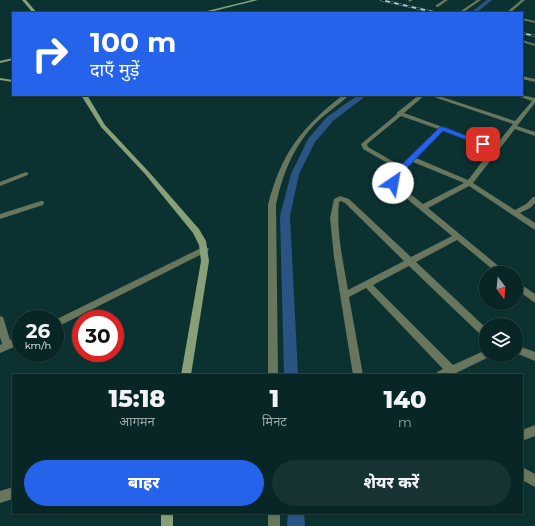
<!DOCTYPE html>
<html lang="hi">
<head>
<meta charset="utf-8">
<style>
	body { margin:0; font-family:Montserrat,"Noto Sans Devanagari",sans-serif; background:#163232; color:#f1f3f6; height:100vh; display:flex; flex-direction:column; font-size:15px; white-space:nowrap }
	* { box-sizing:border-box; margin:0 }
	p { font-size:13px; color:#98a5a7 }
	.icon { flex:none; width:22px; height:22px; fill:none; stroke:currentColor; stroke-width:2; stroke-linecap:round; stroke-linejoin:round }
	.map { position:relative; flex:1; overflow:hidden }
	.side { position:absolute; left:12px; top:374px; width:511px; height:140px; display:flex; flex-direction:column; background:#082625; border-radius:0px; box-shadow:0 1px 3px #0004,0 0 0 1px #294342 }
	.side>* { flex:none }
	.banner { position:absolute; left:12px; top:12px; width:511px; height:84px; border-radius:0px; box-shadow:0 1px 3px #0004,0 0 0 1px #294342; background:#2563eb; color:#fff; overflow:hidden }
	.needle { width:26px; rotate:164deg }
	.fabs { position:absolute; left:479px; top:266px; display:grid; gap:8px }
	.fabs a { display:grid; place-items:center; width:44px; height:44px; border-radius:50%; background:#082625; box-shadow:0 1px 3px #0004,0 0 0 1px #294342; font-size:20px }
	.speed { position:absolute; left:12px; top:310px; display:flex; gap:8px; font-size:20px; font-weight:700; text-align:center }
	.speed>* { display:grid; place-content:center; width:52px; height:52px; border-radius:50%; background:#082625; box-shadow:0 1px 3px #0004,0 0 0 1px #294342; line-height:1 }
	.speed small { font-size:10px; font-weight:400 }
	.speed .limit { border:6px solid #d22; background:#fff; color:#111 }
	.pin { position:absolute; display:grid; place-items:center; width:34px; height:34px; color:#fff; margin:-17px; border-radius:8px; box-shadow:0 2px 6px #0006 }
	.me { position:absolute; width:44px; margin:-22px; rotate:33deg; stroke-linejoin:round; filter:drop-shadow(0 0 3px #0008) }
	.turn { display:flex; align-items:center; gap:14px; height:84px; padding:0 12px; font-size:18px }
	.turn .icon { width:52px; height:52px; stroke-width:2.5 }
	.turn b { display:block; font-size:28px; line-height:34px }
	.eta { display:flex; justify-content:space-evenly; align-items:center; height:68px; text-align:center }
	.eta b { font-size:24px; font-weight:800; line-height:28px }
	.button { display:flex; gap:8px; margin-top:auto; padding:8px 12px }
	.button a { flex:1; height:46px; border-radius:24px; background:#2563eb; color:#fff; font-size:16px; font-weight:800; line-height:46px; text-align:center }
	.button a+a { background:#163232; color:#f1f3f6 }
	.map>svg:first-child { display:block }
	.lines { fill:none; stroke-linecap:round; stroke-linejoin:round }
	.canal { fill:#2a5483; fill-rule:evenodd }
	.street { fill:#67765d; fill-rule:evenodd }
	.secondary { fill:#88a078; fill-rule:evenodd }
	.rail-casing { stroke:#a4c6c5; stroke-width:2 }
	.rail { stroke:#012827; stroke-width:1.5; stroke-dasharray:4.5; stroke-linecap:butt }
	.route { fill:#2563eb; stroke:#184099 }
</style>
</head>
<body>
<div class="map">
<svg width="535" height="526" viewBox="0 0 535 526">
	<rect width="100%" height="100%" fill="#0b3231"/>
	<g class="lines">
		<g class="canal">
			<polygon points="487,0 492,0 476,13 470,13"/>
			<polygon points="358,95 367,95 333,121 315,142 299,174 290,216 298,375 284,375 280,216 291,174 308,139 327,117"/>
			<polygon points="288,513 304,513 305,526 287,526"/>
		</g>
		<g class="street">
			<polygon points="409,0 413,0 410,2 408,1"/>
			<polygon points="444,0 448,0 438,7 436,7 436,5"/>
			<polygon points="477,0 481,0 462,13 458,13"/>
			<polygon points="521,0 525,0 510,13 506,13"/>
			<polygon points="522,18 535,21 535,23 522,20"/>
			<polygon points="522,40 535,44 535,46 522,42"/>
			<polygon points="522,76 535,79 535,82 522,79"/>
			<path d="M343,95H349C339,105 326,113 316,123C294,145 282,175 276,205L278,375H268V205C281,153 302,127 343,95Z"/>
			<path d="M419,95H425L404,113L495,146L513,124L428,95H436L515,121L532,101L514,95H522L535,98V103L517,126L535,132V136L515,129L473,183L515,210L526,204L533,197H535V203L530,208L520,213L535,223V230L469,186L428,208L507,273H497L457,240L416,262L486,328V338L483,337L409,266L373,285L453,365L486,350V355H490L489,357L452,375H436L437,372L443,369L366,288L349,297L363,375H353L334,257L330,218L334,199L340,196L349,199L411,257L452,236L395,189L389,181V179L398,169L363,149L361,144L397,114V112L399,111ZM401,116L438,129L401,166L368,147L367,144ZM443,131L492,149L468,180L416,158ZM413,162L464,183L423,204L399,185L395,180ZM341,201L345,203L404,261L348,290C343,261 336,231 339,202Z"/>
			<polygon points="26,172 28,173 28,175 0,186 0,182"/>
			<polygon points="41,201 43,201 44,203 43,205 0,219 0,214"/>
			<polygon points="205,246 209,249 208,251 55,328 55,320"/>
			<polygon points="516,281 535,294 535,303 516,289"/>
			<polygon points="0,316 3,317 4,320 10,340 21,336 21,344 0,353 0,345 2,344 0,337"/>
			<polygon points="516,345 535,352 535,361 516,353"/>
			<polygon points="535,425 535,436 522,441 522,430"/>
			<polygon points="522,467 535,474 535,487 522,480"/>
			<polygon points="13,487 13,499 0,503 0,491"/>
			<rect x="268" y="513" width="12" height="13"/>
		</g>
		<g class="secondary">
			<polygon points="22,0 26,0 37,13 33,13"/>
			<polygon points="252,0 258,0 206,13 199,13"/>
			<polygon points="13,58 13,60 0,63 0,61"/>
			<polygon points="0,78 13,80 13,82 0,80"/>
			<polygon points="81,95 87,95 105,125 149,172 199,229 206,241 209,261 191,375 181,375 201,261 199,245 193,233 145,174 101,127"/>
			<rect x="161" y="513" width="12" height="13"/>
		</g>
		<g class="rail-casing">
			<g id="rail">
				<polyline points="381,0 438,13"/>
				<polyline points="522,33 535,36"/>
			</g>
		</g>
		<use href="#rail" class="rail"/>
	</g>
	<polygon class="route" points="440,127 444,127 487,144 481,145 443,131 396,179 395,185 390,185 388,180 390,176"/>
</svg>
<div class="fabs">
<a><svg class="needle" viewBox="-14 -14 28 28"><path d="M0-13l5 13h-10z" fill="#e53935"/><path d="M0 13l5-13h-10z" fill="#98a5a7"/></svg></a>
<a><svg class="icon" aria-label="layers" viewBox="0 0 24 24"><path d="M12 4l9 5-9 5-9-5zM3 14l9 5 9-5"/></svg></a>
</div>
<div class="speed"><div>26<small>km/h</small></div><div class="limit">30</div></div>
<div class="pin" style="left:483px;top:144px;background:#d93025"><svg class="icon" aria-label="arrive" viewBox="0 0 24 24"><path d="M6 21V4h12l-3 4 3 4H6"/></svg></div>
<svg class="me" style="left:393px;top:183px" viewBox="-20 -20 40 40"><circle r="19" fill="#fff"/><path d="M0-13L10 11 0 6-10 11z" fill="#2563eb"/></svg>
<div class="banner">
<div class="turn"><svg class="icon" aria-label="right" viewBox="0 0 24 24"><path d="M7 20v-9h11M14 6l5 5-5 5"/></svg><div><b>100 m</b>दाएँ मुड़ें</div></div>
</div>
<section class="side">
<div class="eta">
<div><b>15:18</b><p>आगमन</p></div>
<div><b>1</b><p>मिनट</p></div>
<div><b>140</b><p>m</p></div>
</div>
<div class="button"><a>बाहर</a><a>शेयर करें</a></div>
</section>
</div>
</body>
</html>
